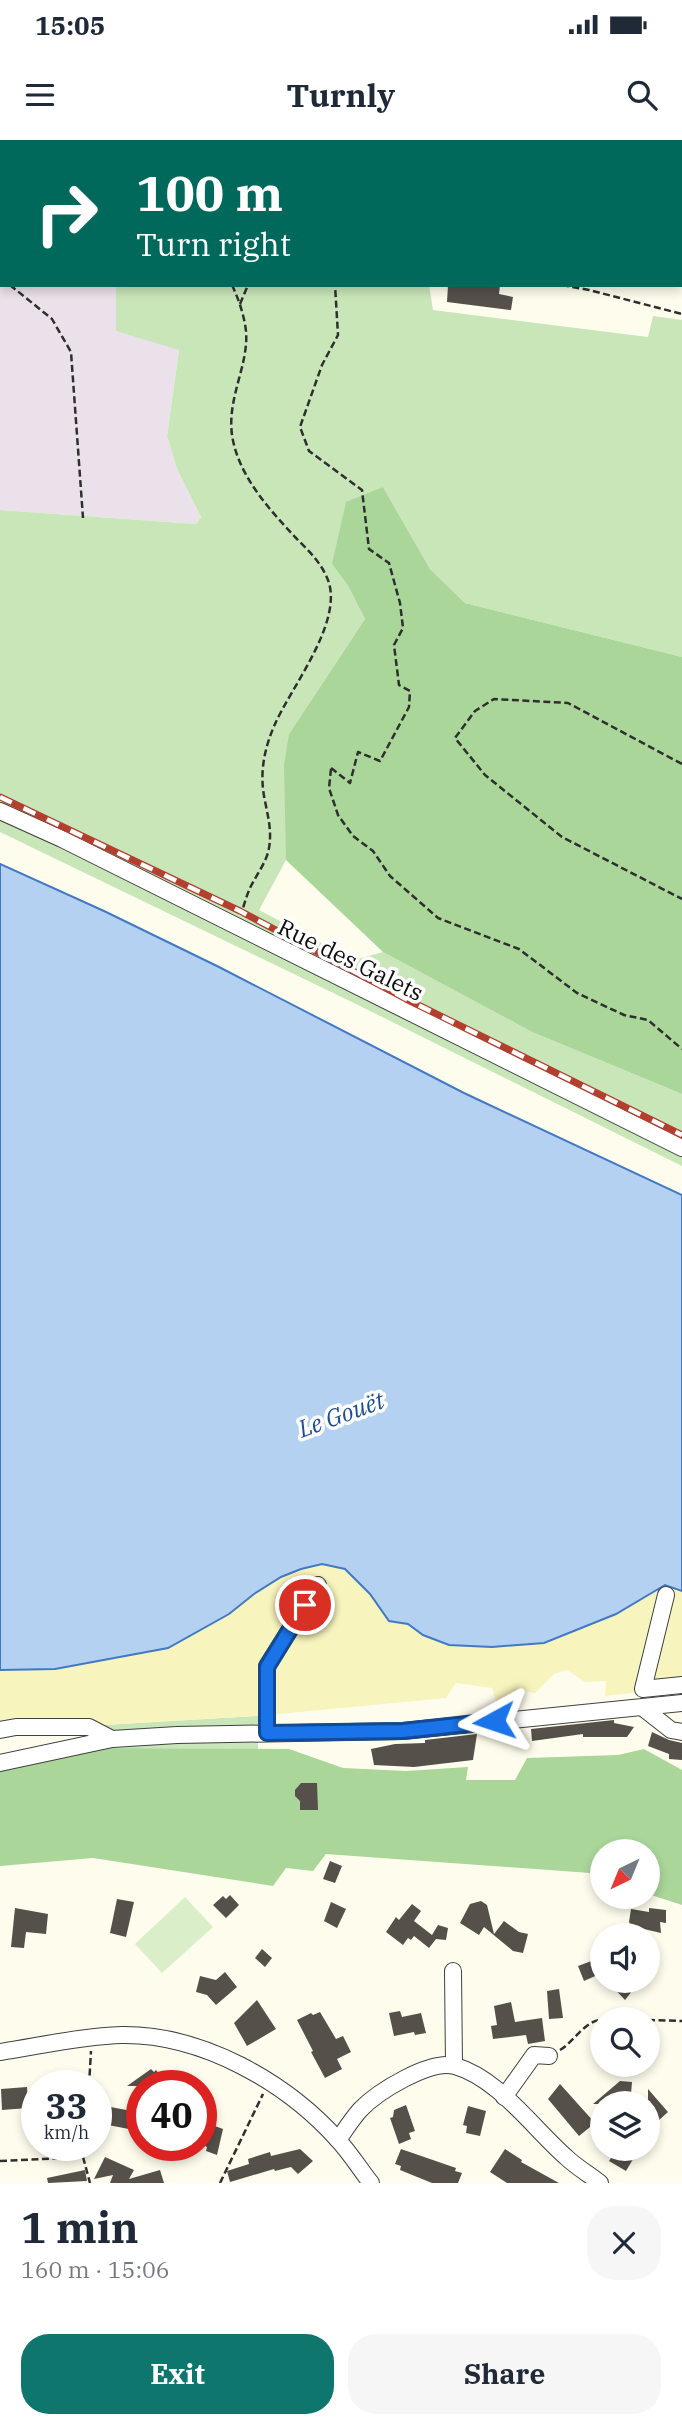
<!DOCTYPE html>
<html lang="en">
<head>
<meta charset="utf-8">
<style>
	body { margin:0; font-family:"IBM Plex Serif",serif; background:#f6f6f7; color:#1f2937; height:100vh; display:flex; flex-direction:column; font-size:26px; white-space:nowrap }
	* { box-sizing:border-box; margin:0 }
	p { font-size:23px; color:#747a83 }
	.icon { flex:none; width:38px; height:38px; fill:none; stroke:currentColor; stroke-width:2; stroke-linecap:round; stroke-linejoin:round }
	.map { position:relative; height:2043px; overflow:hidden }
	.drawer { display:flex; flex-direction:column; background:#fff; flex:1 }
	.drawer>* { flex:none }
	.banner { position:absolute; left:0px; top:0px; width:682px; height:147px; box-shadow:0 4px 10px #0003; background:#00695c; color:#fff; overflow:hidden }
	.needle { width:46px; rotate:223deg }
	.controls { position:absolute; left:590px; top:1699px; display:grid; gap:14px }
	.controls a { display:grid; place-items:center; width:70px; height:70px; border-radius:50%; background:#fff; box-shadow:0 4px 10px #0003; font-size:35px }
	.speed { position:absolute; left:21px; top:1930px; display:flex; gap:14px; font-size:35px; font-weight:700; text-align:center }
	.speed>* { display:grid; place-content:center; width:91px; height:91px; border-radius:50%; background:#fff; box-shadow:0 4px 10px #0003; line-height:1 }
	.speed small { font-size:18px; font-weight:400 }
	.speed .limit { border:10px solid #d22; background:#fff; color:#111 }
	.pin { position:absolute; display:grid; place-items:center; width:60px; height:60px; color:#fff; margin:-30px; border:4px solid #fff; border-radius:50%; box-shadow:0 2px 7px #0007 }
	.me { position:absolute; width:77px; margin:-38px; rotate:265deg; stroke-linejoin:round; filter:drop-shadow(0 0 5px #0008) }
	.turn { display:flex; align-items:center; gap:24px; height:147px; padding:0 21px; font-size:32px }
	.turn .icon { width:91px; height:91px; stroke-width:2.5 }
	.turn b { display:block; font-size:49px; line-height:60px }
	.round { display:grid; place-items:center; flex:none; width:74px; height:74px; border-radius:28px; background:#f6f6f7 }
	.head { display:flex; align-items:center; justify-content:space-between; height:119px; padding:0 21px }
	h1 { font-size:42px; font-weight:700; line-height:52px }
	.button { display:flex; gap:14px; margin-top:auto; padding:14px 21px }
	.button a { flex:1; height:80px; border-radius:28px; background:#0f766e; color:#fff; font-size:28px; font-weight:700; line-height:80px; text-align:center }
	.button a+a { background:#f6f6f7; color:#1f2937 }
	.status { display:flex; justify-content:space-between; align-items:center; height:49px; padding:0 35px; background:#fff; direction:ltr }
	.status svg { height:19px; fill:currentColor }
	header { display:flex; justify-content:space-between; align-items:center; height:91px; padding:0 21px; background:#fff; font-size:32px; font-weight:700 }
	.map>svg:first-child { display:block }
	.industrial { fill:#ebe1ea }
	.green { fill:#c9e6b9 }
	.forest { fill:#aad69a }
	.sand { fill:#f7f4bd }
	.pitch { fill:#dbeeca }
	.water { fill:#b5d1f2; stroke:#4179c4; stroke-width:2 }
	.building { fill:#55504a }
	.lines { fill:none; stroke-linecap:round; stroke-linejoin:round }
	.minor-casing { stroke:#404040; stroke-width:18 }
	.path { stroke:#2f2f2f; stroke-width:2.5; stroke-dasharray:7 3.5; stroke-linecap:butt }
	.minor { stroke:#fff; stroke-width:16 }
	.rail-casing { stroke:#b33f2e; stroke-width:7 }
	.rail { stroke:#fff; stroke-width:4.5; stroke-dasharray:13; stroke-linecap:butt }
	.route-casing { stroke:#114b97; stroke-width:18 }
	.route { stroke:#1a73e8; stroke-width:12 }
	.labels { text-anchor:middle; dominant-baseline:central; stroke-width:7; stroke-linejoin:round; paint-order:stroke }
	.street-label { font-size:23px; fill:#0d0d0d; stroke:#fff }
	.water-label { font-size:24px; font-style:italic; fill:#1e4d96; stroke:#fff }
</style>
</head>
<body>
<div class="status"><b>15:05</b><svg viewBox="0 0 49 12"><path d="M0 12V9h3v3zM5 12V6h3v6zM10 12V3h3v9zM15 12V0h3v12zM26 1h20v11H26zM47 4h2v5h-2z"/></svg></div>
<header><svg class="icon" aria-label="menu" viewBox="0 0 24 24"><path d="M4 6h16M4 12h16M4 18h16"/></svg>Turnly<svg class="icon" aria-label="search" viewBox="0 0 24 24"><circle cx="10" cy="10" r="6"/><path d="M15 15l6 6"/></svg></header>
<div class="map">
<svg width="682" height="2043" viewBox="0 0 682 2043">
	<rect width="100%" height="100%" fill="#fefded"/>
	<polygon class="industrial" points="0,100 2,145 116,145 117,191 179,209 167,296 177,329 201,377 196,384 0,370"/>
	<g class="green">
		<polygon points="561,0 682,0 682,141 681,2 559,2"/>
		<polygon points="116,145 429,145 433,170 648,197 653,176 682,180 682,517 465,463 430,429 383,347 332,424 348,446 365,479 289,594 286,720 259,770 354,820 383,812 532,892 682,954 682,1026 354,863 0,692 0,370 196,384 201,377 177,329 167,296 179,210 116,191"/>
		<polygon points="258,1576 258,1609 102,1608 104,1585"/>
	</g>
	<g class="forest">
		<polygon points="383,347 430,429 465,463 682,517 682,954 532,892 383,812 286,720 284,625 289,594 365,479 348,446 332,424 346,362"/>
		<polygon points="102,1608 289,1609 343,1628 406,1631 468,1627 466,1640 515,1640 527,1618 618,1615 644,1609 682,1630 682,1765 648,1754 648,1712 602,1712 602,1737 590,1733 326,1714 313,1731 286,1728 273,1746 93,1718 0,1726 0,1631"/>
	</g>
	<polygon class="sand" points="322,1424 345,1429 370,1454 389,1481 408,1484 423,1495 449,1505 492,1507 544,1503 616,1474 665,1445 682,1451 682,1547 605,1556 606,1541 585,1542 567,1530 554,1534 535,1553 517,1550 510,1562 497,1564 492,1548 456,1543 446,1558 258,1576 104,1585 14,1581 0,1584 0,1530 55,1529 229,1474 254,1454 281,1437 301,1429"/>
	<polygon class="pitch" points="185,1757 213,1787 162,1833 135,1804"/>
	<g class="water">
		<polygon points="0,0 478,0 2,3"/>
		<polygon points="0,724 104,771 219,827 464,953 682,1055 682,1451 665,1445 616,1474 544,1503 492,1507 449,1505 423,1495 408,1484 389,1481 370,1454 345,1429 322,1424 301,1429 281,1437 254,1454 229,1474 168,1508 55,1529 0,1530"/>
	</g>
	<g class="building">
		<polygon points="448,145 500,145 499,154 513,157 511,170 447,162"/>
		<polygon points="614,1580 614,1583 634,1587 627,1597 583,1597 583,1594 532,1601 531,1589"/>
		<polygon points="652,1592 669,1600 682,1603 682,1620 669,1619 669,1614 648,1606"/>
		<polygon points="477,1594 473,1620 414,1627 374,1625 371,1609 395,1604 425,1603 425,1600"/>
		<polygon points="301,1643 317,1643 318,1670 300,1670 300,1661 295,1656 295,1650"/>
		<polygon points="330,1721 342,1726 335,1743 323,1739"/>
		<polygon points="230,1755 239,1765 226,1778 213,1765 223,1756 226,1759"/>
		<polygon points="117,1759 134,1762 126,1797 110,1793"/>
		<polygon points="481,1761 487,1765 494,1794 504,1781 519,1792 528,1794 523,1813 513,1811 484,1787 479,1795 460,1783 470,1764"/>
		<polygon points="331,1762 346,1769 337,1788 324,1781"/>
		<polygon points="412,1764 421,1771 414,1781 432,1795 438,1785 448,1788 446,1800 436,1799 429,1808 414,1796 411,1800 408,1798 403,1805 386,1792 396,1777 399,1780"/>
		<polygon points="15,1768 48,1774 46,1794 26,1792 24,1808 11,1807"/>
		<polygon points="649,1768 666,1770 666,1783 660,1782 661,1793 631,1786 629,1782 631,1769 649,1772"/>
		<polygon points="262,1809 272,1818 265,1827 255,1818"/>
		<polygon points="602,1817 602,1833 584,1841 578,1826"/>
		<polygon points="225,1832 237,1847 216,1865 207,1855 196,1852 200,1836 216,1840"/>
		<polygon points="607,1841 640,1841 625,1860"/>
		<polygon points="559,1849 563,1878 549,1879 547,1851"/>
		<polygon points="257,1860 276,1889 247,1906 234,1883"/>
		<polygon points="511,1862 515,1882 542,1878 545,1901 528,1904 526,1895 493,1899 491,1886 497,1885 494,1866"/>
		<polygon points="400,1871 402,1877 421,1873 426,1893 415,1895 414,1892 394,1896 389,1873"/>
		<polygon points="320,1872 336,1899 343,1896 351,1912 337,1919 342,1929 325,1938 311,1912 313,1911 297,1880 311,1873 313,1875"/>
		<polygon points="151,1929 154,1932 156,1930 169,1946 127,1946"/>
		<polygon points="620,1941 632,1942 631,1954 619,1964 593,1964"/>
		<polygon points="560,1944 595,1983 579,1996 548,1959"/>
		<polygon points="27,1947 28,1968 2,1970 1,1949"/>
		<polygon points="648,1949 668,1972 648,1990"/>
		<polygon points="100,1965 137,1972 134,1990 108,1985 107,1988 96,1986"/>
		<polygon points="406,1965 415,1991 409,1993 411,1999 399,2004 390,1978 393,1977 394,1970"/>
		<polygon points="468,1966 486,1971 480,1996 466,1993 467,1986 463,1985"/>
		<polygon points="201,1981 223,1989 217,2015 206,2011 207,2007 201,2004"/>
		<polygon points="300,2009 313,2021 298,2034 291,2027 275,2031 274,2029 230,2042 227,2031 249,2024 248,2019 270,2012 271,2016"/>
		<polygon points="401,2009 456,2028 455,2031 462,2033 458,2043 432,2043 400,2030 401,2026 395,2024"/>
		<polygon points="505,2009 522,2020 521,2022 559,2043 507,2043 490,2032"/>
		<polygon points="617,2009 639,2009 626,2031 609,2021"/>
		<polygon points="105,2017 134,2030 129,2039 160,2030 164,2043 110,2043 113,2035 94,2039"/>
		<polygon points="85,2030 87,2041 48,2043 47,2038"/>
	</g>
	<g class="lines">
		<g class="minor-casing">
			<g id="minor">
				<polyline points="0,671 62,699 682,1008"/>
				<polyline points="666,1455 643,1549 682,1545"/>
				<polyline points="643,1568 671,1590 682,1592"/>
				<polyline points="0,1590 16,1587 89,1587 112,1599"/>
				<polyline points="267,1593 267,1526 318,1445"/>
				<polyline points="0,1623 112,1599 177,1595 403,1591 682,1563"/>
				<polyline points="453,1831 454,1925"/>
				<path d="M0,1912C40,1906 82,1896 122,1895C202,1894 286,1942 338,2000C350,2013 360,2029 371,2043"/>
				<polyline points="504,1957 534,1915 549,1916"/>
				<path d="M338,2000C345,1990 352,1979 360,1970C377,1952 430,1919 455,1926C498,1938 533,1988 566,2017C576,2027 589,2034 600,2043"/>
			</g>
		</g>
		<g class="path">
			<polyline points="582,2 584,0"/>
			<polyline points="0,43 2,43"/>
			<polyline points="681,87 682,86"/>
			<polyline points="0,141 2,141"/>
			<polyline points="10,145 52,179 71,212 83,378"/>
			<path d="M232,145C239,160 244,175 246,191C249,225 227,257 232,295C238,335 268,368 295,397C308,410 323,424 329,443C341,485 292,546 275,584C264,609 259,634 265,661C268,677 272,691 269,708C267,721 257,734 251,746C247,754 245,762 242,771"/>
			<polyline points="562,145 589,150 682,174"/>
			<polyline points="240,164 248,145"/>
			<polyline points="682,624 568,563 494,559 475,571 455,598 485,635 562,697 682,759"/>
			<polyline points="331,628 350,643 358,612 380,621 409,567 410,551 399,545 394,505 403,488 400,463 389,423 369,409 362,350 309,311 300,287 322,225 338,195 335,145"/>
			<polyline points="331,629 329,648 338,675 353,696 373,711 390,736 438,778 519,809 577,853 624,875 648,880 682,909"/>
			<polyline points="648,1880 682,1881"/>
			<path d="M560,1910C574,1902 585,1880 602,1880"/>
			<polyline points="89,1946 91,1911"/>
			<polyline points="83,2017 90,2043"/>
			<polyline points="0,2021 83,2017 83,2006"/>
			<polyline points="220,2043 263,1954"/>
		</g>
		<use href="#minor" class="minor"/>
		<g class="rail-casing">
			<polyline id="rail" points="0,657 240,771 406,859 682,995"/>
		</g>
		<use href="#rail" class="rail"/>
	</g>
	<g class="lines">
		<g class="route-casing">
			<polyline id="route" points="305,1465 267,1527 267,1593 403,1591 494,1581"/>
		</g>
		<use href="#route" class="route"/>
	</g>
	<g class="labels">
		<g class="street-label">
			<text transform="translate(351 819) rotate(26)">Rue des Galets</text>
		</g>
		<g class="water-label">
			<text transform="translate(341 1274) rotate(-20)">Le Gouët</text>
		</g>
	</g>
</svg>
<div class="controls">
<a><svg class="needle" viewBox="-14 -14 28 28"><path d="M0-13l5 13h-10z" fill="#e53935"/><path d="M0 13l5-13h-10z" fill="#747a83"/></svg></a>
<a><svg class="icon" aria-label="sound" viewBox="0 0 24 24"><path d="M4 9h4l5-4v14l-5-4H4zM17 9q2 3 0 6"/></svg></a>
<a><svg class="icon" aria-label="search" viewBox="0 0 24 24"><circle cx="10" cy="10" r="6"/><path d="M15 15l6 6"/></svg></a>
<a><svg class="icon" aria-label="layers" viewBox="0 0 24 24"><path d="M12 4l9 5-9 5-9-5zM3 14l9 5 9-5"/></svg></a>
</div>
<div class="speed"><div>33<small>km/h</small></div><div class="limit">40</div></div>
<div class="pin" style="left:305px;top:1465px;background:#d93025"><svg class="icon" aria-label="arrive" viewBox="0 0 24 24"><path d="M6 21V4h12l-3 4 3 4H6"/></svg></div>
<svg class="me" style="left:494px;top:1581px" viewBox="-20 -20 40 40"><path d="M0-17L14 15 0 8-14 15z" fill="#1a73e8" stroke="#fff" stroke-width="4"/></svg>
<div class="banner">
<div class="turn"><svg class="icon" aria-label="right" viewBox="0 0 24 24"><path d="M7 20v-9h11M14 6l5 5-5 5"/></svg><div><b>100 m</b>Turn right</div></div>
</div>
</div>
<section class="drawer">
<div class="head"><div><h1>1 min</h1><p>160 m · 15:06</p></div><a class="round"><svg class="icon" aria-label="close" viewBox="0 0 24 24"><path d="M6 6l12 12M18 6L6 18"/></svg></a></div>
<div class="button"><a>Exit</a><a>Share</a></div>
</section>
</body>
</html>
